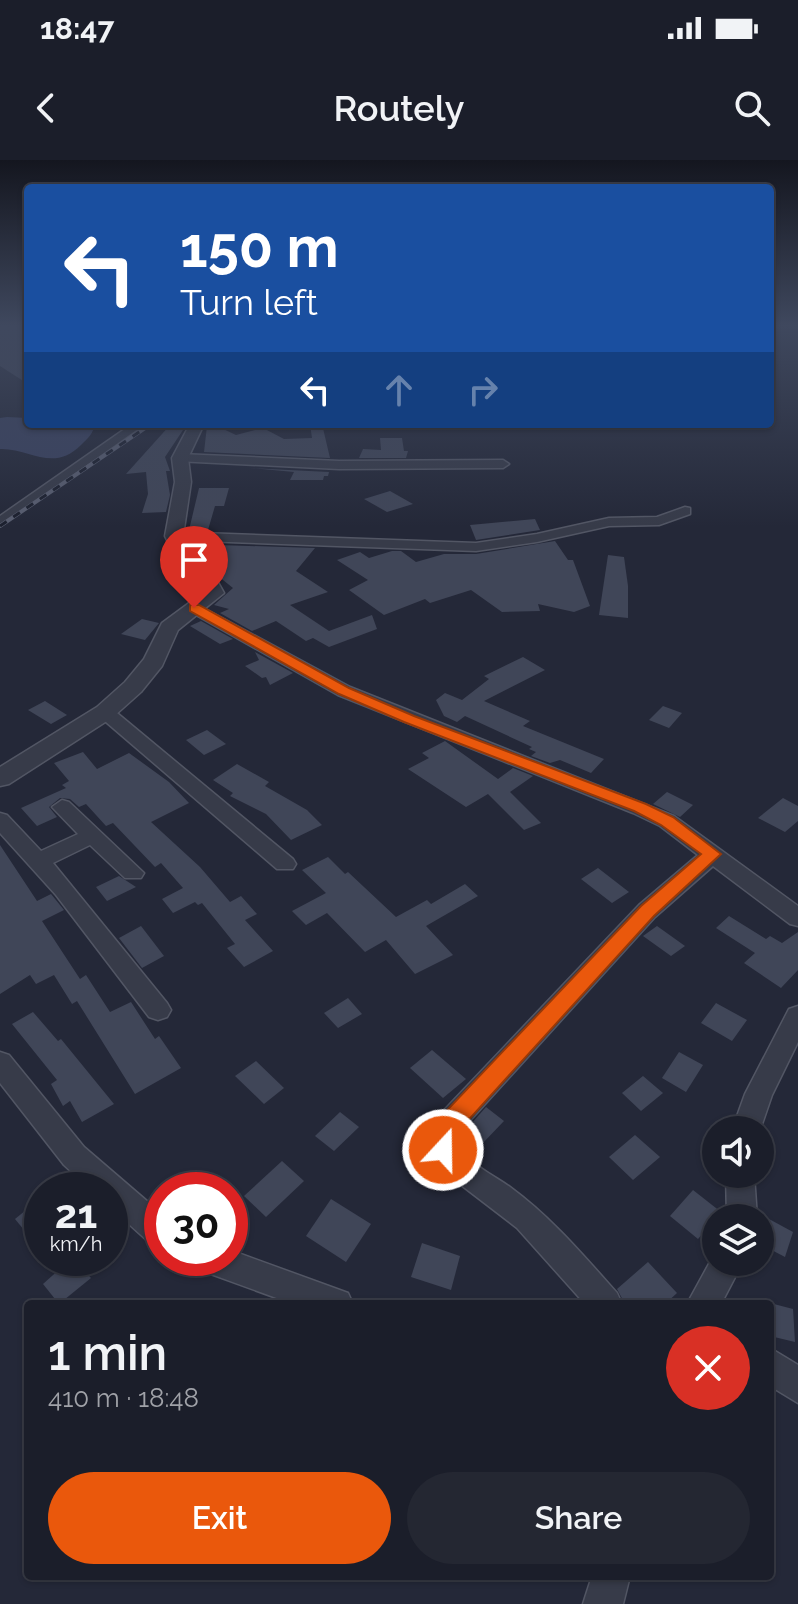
<!DOCTYPE html>
<html lang="en">
<head>
<meta charset="utf-8">
<style>
	body { margin:0; font-family:Raleway,sans-serif; background:#242732; color:#f1f3f6; height:100vh; display:flex; flex-direction:column; font-size:30px; white-space:nowrap }
	* { box-sizing:border-box; margin:0 }
	p { font-size:26px; color:#a0a2a8 }
	.icon { flex:none; width:44px; height:44px; fill:none; stroke:currentColor; stroke-width:2; stroke-linecap:round; stroke-linejoin:round }
	.map { position:relative; flex:1; overflow:hidden }
	.side { position:absolute; left:24px; top:1140px; width:750px; height:280px; display:flex; flex-direction:column; background:#1b1e2a; border-radius:8px; box-shadow:0 2px 6px #0004,0 0 0 2px #393c47 }
	.side>* { flex:none }
	.top-card { position:absolute; left:24px; top:24px; width:750px; height:244px; border-radius:8px; box-shadow:0 2px 6px #0004,0 0 0 2px #393c47; background:#1a4fa0; color:#fff; overflow:hidden }
	.buttons { position:absolute; left:702px; top:956px; display:grid; gap:16px }
	.buttons a { display:grid; place-items:center; width:72px; height:72px; border-radius:50%; background:#1b1e2a; box-shadow:0 2px 6px #0004,0 0 0 2px #393c47; font-size:40px }
	.speed { position:absolute; left:24px; top:1012px; display:flex; gap:16px; font-size:40px; font-weight:700; text-align:center }
	.speed>* { display:grid; place-content:center; width:104px; height:104px; border-radius:50%; background:#1b1e2a; box-shadow:0 2px 6px #0004,0 0 0 2px #393c47; line-height:1 }
	.speed small { font-size:20px; font-weight:400 }
	.speed .limit { border:12px solid #d22; background:#fff; color:#111 }
	.pin { position:absolute; display:grid; place-items:center; width:68px; height:68px; color:#fff; margin:-82px -34px; border-radius:50% 50% 50% 0; rotate:-45deg; box-shadow:0 0 8px #0007 }
	.pin .icon { rotate:45deg }
	.me { position:absolute; width:88px; margin:-44px; rotate:21deg; stroke-linejoin:round; filter:drop-shadow(0 0 6px #0008) }
	.turn { display:flex; align-items:center; gap:28px; height:168px; padding:0 24px; font-size:36px }
	.turn .icon { width:104px; height:104px; stroke-width:2.5 }
	.turn b { display:block; font-size:56px; line-height:68px }
	.lanes { display:flex; align-items:center; height:76px; padding:0 24px; background:#0003; justify-content:center; gap:40px; direction:ltr }
	.lanes .off { opacity:.35 }
	.round { display:grid; place-items:center; flex:none; width:84px; height:84px; border-radius:42px; background:#242732 }
	.summary { display:flex; align-items:center; justify-content:space-between; height:136px; padding:0 24px }
	h1 { font-size:48px; font-weight:600; line-height:60px }
	.action { display:flex; gap:16px; margin-top:auto; padding:16px 24px }
	.action a { flex:1; height:92px; border-radius:48px; background:#ea580c; color:#fff; font-size:32px; font-weight:600; line-height:92px; text-align:center }
	.action a+a { background:#242732; color:#f1f3f6 }
	.status { display:flex; justify-content:space-between; align-items:center; height:56px; padding:0 40px; background:#1b1e2a; direction:ltr }
	.status svg { height:22px; fill:currentColor }
	header { display:flex; justify-content:space-between; align-items:center; height:104px; padding:0 24px; background:#1b1e2a; font-size:36px; font-weight:600 }
	.map>svg:first-child { display:block }
	.water { fill:#3a4260 }
	.building { fill:#404658 }
	.lines { fill:none; stroke-linecap:round; stroke-linejoin:round }
	.minor-casing { stroke:#525664; stroke-width:3 }
	.tertiary-casing { stroke:#525664; stroke-width:3 }
	.minor { fill:#373b49; fill-rule:evenodd }
	.tertiary { fill:#373b49; fill-rule:evenodd }
	.rail-casing { stroke:#595e70; stroke-width:4 }
	.rail { stroke:#1c202e; stroke-width:3; stroke-dasharray:8; stroke-linecap:butt }
	.route { fill:#ea580c; stroke:#983908; stroke-width:2 }
</style>
</head>
<body>
<div class="status"><b>18:47</b><svg viewBox="0 0 49 12"><path d="M0 12V9h3v3zM5 12V6h3v6zM10 12V3h3v9zM15 12V0h3v12zM26 1h20v11H26zM47 4h2v5h-2z"/></svg></div>
<header><svg class="icon" aria-label="back" viewBox="0 0 24 24"><path d="M15 5l-7 7 7 7"/></svg>Routely<svg class="icon" aria-label="search" viewBox="0 0 24 24"><circle cx="10" cy="10" r="6"/><path d="M15 15l6 6"/></svg></header>
<div class="map">
<svg width="798" height="1444" viewBox="0 0 798 1444">
	<rect width="100%" height="100%" fill="#242838"/>
	<path class="water" d="M7,257L28,258V264H95C93,274 88,278 81,285C53,313 30,288 0,289V258Z"/>
	<g class="building">
		<polygon points="0,166 28,166 28,224 0,206"/>
		<polygon points="171,264 187,264 165,297 170,311 166,311 170,335 166,352 142,353 148,334 146,312 126,314"/>
		<polygon points="310,264 322,264 330,298 204,292 207,266 219,267 236,275 263,268 284,279 312,278"/>
		<polygon points="380,278 402,278 404,291 408,291 406,298 359,298 363,289 381,290"/>
		<polygon points="250,308 329,312 328,316 324,316 323,320 290,320 294,312"/>
		<polygon points="199,328 229,328 224,346 215,346 208,370 189,370"/>
		<polygon points="390,331 413,344 387,352 364,339"/>
		<polygon points="535,359 540,370 476,380 470,365"/>
		<polygon points="555,381 568,400 573,400 590,446 574,452 538,444 540,451 502,452 471,430 430,443 425,439 384,455 349,430 368,420 337,400 360,392 369,398 392,391 401,391 416,402 444,394 476,394"/>
		<polygon points="189,384 315,388 296,411 328,432 290,445 329,471 372,455 377,469 329,487 313,478 306,481 276,461 252,471 220,453 229,449 214,445 233,428 218,416"/>
		<polygon points="608,395 624,397 628,426 628,458 599,455"/>
		<polygon points="142,459 159,463 145,480 121,474"/>
		<polygon points="201,461 233,479 220,484 190,466"/>
		<polygon points="255,492 284,508 293,513 270,525 266,517 262,518 245,506 259,500"/>
		<polygon points="523,497 545,510 484,541 530,561 523,566 604,599 591,613 560,600 550,603 531,596 536,592 529,589 532,587 465,556 457,562 444,556 436,540 445,533 462,540 489,519 484,516"/>
		<polygon points="45,541 67,555 51,564 28,550"/>
		<polygon points="663,546 682,553 669,568 649,560"/>
		<polygon points="207,570 226,584 204,595 186,580"/>
		<polygon points="445,581 498,619 513,608 533,616 510,632 541,663 524,670 488,634 466,647 408,609 429,598 422,593"/>
		<polygon points="83,592 97,609 129,593 169,622 189,643 151,662 200,707 230,742 241,736 257,754 245,760 273,791 244,807 227,788 235,784 202,743 198,745 195,742 173,753 162,739 183,728 161,703 155,707 113,663 106,666 86,644 79,647 70,639 60,638 49,647 57,657 37,666 21,648 66,628 62,625 69,621 54,603"/>
		<polygon points="237,604 269,622 265,626 307,650 322,665 291,680 266,654 230,636 233,633 213,620"/>
		<polygon points="667,632 693,645 680,657 653,644"/>
		<polygon points="783,638 798,646 798,661 785,672 758,658"/>
		<polygon points="0,685 37,741 51,734 64,750 42,761 80,819 86,815 110,852 131,842 155,879 159,876 181,908 135,934 77,841 72,844 54,815 36,824 30,815 0,834"/>
		<polygon points="328,697 345,714 348,712 396,757 427,740 431,744 465,724 478,736 426,766 453,795 415,814 386,780 365,792 327,753 306,765 292,751 326,733 302,710"/>
		<polygon points="598,708 629,732 612,743 581,719"/>
		<polygon points="119,716 136,727 107,741 96,727"/>
		<polygon points="729,756 766,779 770,776 782,783 798,772 798,810 781,828 744,803 755,793 716,768"/>
		<polygon points="141,766 164,796 142,808 119,778"/>
		<polygon points="657,766 685,786 671,796 643,776"/>
		<polygon points="348,838 362,854 338,868 324,853"/>
		<polygon points="716,843 747,860 732,881 701,863"/>
		<polygon points="33,852 58,881 61,879 114,944 82,962 70,941 63,946 51,924 57,920 12,864"/>
		<polygon points="432,890 466,919 443,938 410,908"/>
		<polygon points="679,892 703,905 686,932 662,918"/>
		<polygon points="256,901 284,928 264,944 235,916"/>
		<polygon points="643,916 663,933 641,951 622,933"/>
		<polygon points="486,947 504,961 481,985 464,972"/>
		<polygon points="340,952 359,967 334,991 315,976"/>
		<polygon points="635,975 660,997 633,1020 609,997"/>
		<polygon points="282,1001 304,1021 266,1057 244,1036"/>
		<polygon points="693,1030 721,1052 698,1079 670,1056"/>
		<polygon points="42,1037 42,1092 15,1059"/>
		<polygon points="331,1039 371,1064 346,1102 306,1076"/>
		<polygon points="769,1059 793,1072 785,1097 760,1084"/>
		<polygon points="422,1083 460,1096 451,1130 411,1117"/>
		<polygon points="72,1098 91,1118 59,1144 43,1124"/>
		<polygon points="648,1102 677,1133 665,1144 625,1144 617,1129"/>
		<polygon points="770,1143 793,1149 795,1182 770,1176"/>
	</g>
	<g class="lines">
		<g class="minor-casing">
			<g id="minor">
				<polygon points="132,264 145,264 0,366 0,356"/>
				<polygon points="180,294 339,301 503,300 509,304 503,308 339,309 176,301 174,298"/>
				<polygon points="685,347 690,348 690,354 659,365 609,366 537,382 476,391 174,380 167,376 174,372 476,383 537,374 609,358 657,357"/>
				<path d="M194,443L350,527L674,656L798,746V766L790,764L713,706L655,757L455,977C458,998 493,1015 510,1027C551,1057 583,1095 617,1133L622,1144H585L517,1068L448,1015L433,999L427,973L431,964L639,745L698,695L660,666L633,653L338,535L189,451V445Z"/>
				<polygon points="105,547 111,548 293,699 296,704 293,709 277,709 99,556 96,552"/>
				<polygon points="62,640 69,642 144,713 141,718 125,718 90,685 53,703 167,843 171,850 167,857 158,860 149,857 56,735 0,673 0,653 7,655 41,691 78,674 52,647"/>
				<polygon points="798,846 798,882 772,935 760,970 732,970 745,934 789,849"/>
				<polygon points="0,892 9,895 84,987 162,1054 162,1089 151,1084 110,1047 110,1030 91,1030 64,1005 0,923"/>
				<polygon points="726,1014 754,1014 757,1058 727,1058"/>
				<polygon points="230,1090 348,1133 353,1144 293,1144 197,1109 193,1098 230,1098"/>
				<polygon points="716,1091 716,1102 743,1102 721,1144 687,1144"/>
				<polygon points="770,1188 798,1205 798,1243 770,1226"/>
				<polygon points="592,1416 630,1416 623,1444 583,1444"/>
			</g>
		</g>
		<g class="tertiary-casing">
			<polygon id="tertiary" points="190,264 204,264 188,298 191,322 183,376 188,388 210,408 224,433 178,470 162,506 141,532 113,557 9,624 0,626 0,607 97,547 125,522 144,499 162,463 204,432 195,415 174,394 165,376 175,322 172,298"/>
		</g>
		<use href="#minor" class="minor"/>
		<use href="#tertiary" class="tertiary"/>
		<g class="rail-casing">
			<polyline id="rail" points="0,366 151,264"/>
		</g>
		<use href="#rail" class="rail"/>
	</g>
	<linearGradient id="sky" x2="0" y2="1"><stop stop-color="#14161f"/><stop offset="0.45" stop-color="#3f485e"/><stop offset="1" stop-color="#3f485e" stop-opacity="0"/></linearGradient>
	<rect width="798" height="367" fill="url(#sky)"/>
	<polygon class="route" points="190,445 199,445 349,528 414,556 646,644 673,657 721,694 654,756 453,977 455,990 451,998 443,1001 435,998 429,973 432,966 641,746 701,694 661,665 634,651 404,562 339,534 190,451"/>
</svg>
<div class="buttons">
<a><svg class="icon" aria-label="sound" viewBox="0 0 24 24"><path d="M4 9h4l5-4v14l-5-4H4zM17 9q2 3 0 6"/></svg></a>
<a><svg class="icon" aria-label="layers" viewBox="0 0 24 24"><path d="M12 4l9 5-9 5-9-5zM3 14l9 5 9-5"/></svg></a>
</div>
<div class="speed"><div>21<small>km/h</small></div><div class="limit">30</div></div>
<div class="pin" style="left:194px;top:448px;background:#d93025"><svg class="icon" aria-label="arrive" viewBox="0 0 24 24"><path d="M6 21V4h12l-3 4 3 4H6"/></svg></div>
<svg class="me" style="left:443px;top:990px" viewBox="-20 -20 40 40"><circle r="17" fill="#ea580c" stroke="#fff" stroke-width="3"/><path d="M0-11L8 9 0 5-8 9z" fill="#fff"/></svg>
<div class="top-card">
<div class="turn"><svg class="icon" aria-label="left" viewBox="0 0 24 24"><path d="M17 20v-9H6M10 6l-5 5 5 5"/></svg><div><b>150 m</b>Turn left</div></div>
<div class="lanes"><svg class="icon" aria-label="left" viewBox="0 0 24 24"><path d="M17 20v-9H6M10 6l-5 5 5 5"/></svg><svg class="icon off" aria-label="ahead" viewBox="0 0 24 24"><path d="M12 20V5M6 11l6-6 6 6"/></svg><svg class="icon off" aria-label="right" viewBox="0 0 24 24"><path d="M7 20v-9h11M14 6l5 5-5 5"/></svg></div>
</div>
<section class="side">
<div class="summary"><div><h1>1 min</h1><p>410 m · 18:48</p></div><a class="round" style="background:#d93025;color:#fff"><svg class="icon" aria-label="close" viewBox="0 0 24 24"><path d="M6 6l12 12M18 6L6 18"/></svg></a></div>
<div class="action"><a>Exit</a><a>Share</a></div>
</section>
</div>
</body>
</html>
